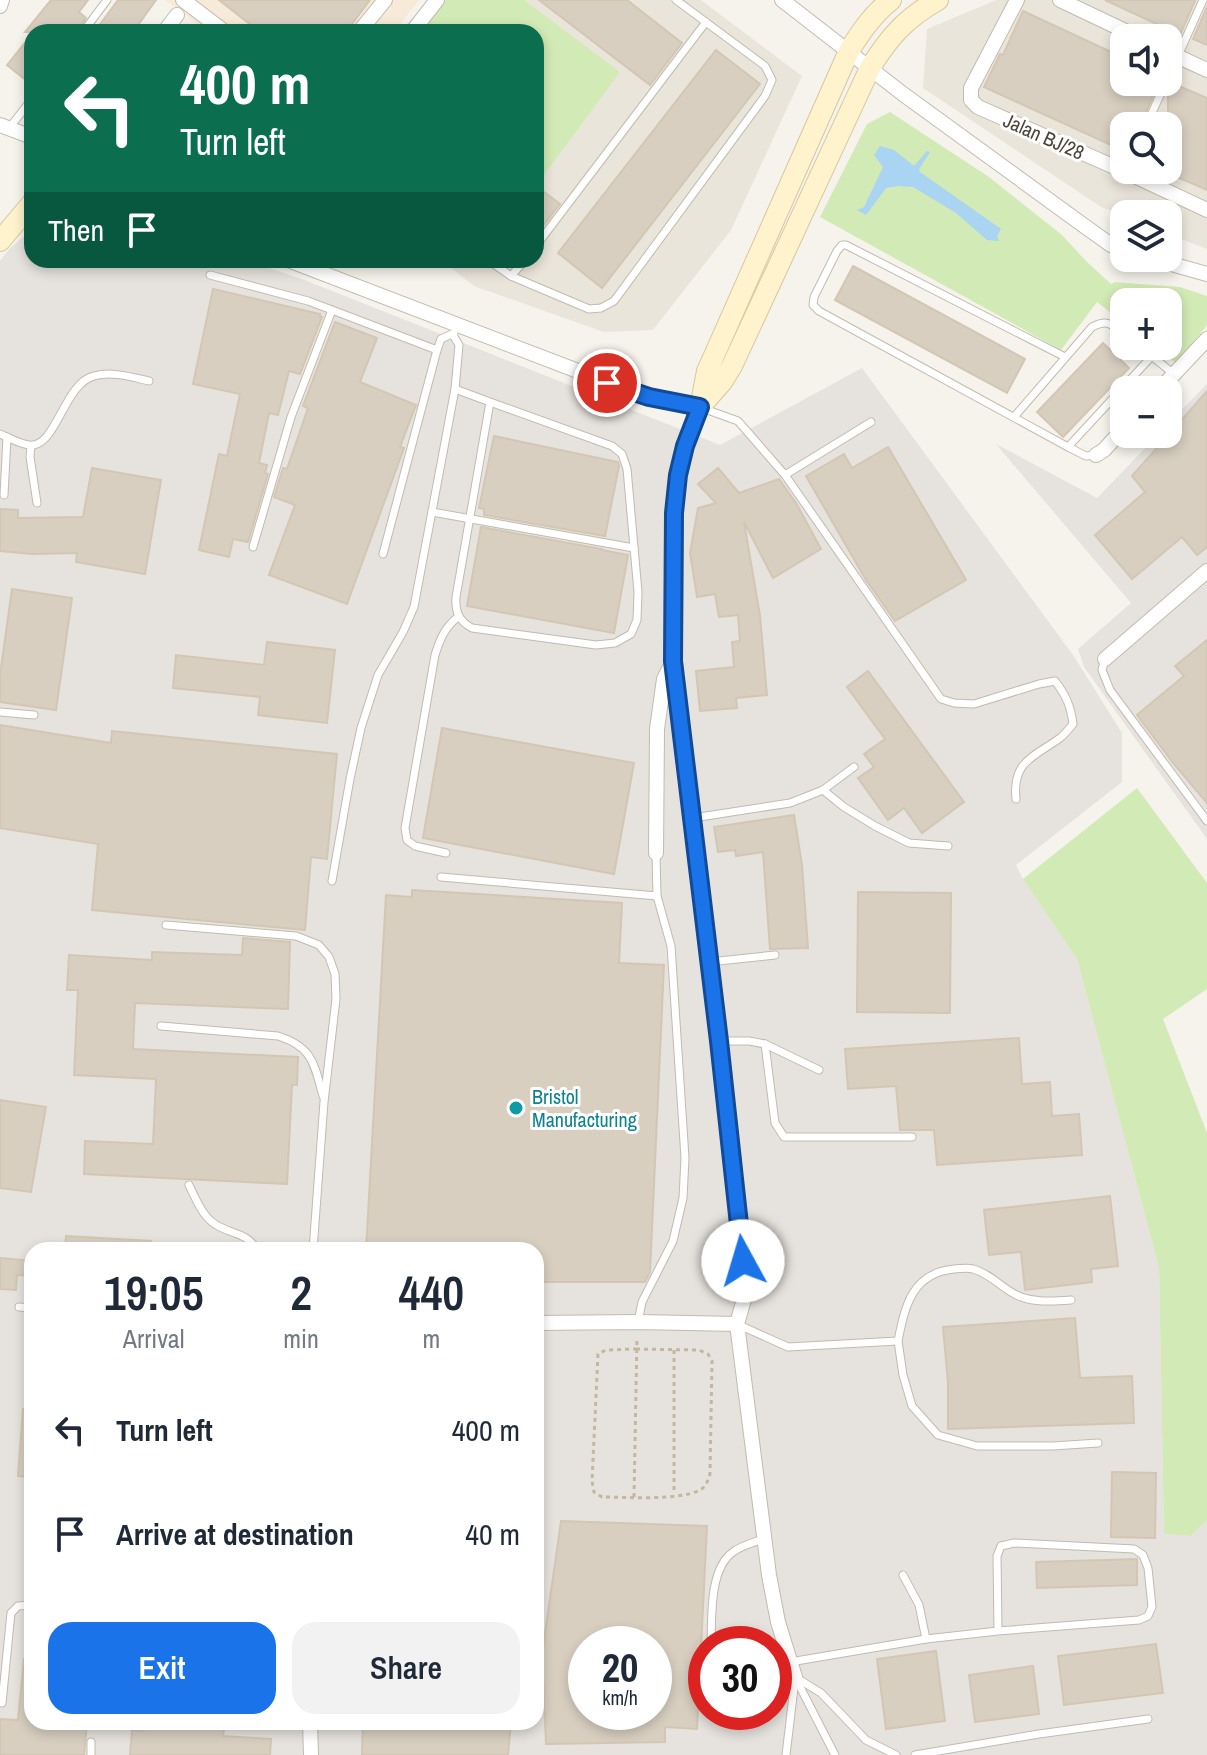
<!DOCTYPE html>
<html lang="en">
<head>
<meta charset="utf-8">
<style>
	body { margin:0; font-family:"Archivo Narrow",sans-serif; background:#f2f2f3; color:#1f2937; height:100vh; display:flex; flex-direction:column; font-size:30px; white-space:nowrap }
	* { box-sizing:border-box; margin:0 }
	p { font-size:26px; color:#747a83 }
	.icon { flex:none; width:44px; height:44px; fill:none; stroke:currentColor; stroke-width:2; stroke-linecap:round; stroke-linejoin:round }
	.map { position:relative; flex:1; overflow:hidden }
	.side { position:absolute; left:24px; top:1242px; width:520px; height:488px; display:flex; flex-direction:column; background:#fff; border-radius:24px; box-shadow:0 4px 12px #0003 }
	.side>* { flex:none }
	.top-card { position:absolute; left:24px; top:24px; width:520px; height:244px; border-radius:24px; box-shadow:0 4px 12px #0003; background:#0b6e4f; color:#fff; overflow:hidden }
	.tools { position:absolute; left:1110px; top:24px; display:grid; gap:16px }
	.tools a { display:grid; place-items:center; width:72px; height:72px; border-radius:16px; background:#fff; box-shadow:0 4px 12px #0003; font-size:40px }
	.speed { position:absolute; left:568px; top:1626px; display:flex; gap:16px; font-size:40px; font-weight:700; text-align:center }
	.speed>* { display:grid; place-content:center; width:104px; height:104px; border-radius:50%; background:#fff; box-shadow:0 4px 12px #0003; line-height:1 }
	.speed small { font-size:20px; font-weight:400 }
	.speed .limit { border:12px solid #d22; background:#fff; color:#111 }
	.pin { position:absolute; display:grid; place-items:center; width:68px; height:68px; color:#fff; margin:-34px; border:4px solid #fff; border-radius:50%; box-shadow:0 2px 8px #0007 }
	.me { position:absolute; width:88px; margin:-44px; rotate:354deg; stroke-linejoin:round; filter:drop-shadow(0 0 6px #0008) }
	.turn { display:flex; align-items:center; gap:28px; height:168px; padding:0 24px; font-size:36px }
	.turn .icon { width:104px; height:104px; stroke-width:2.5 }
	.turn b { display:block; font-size:56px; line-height:68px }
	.then { display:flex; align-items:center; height:76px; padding:0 24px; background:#0003; gap:16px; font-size:30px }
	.eta { display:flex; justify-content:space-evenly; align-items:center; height:136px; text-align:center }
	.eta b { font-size:48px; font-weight:600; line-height:56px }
	.cta { display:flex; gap:16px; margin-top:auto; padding:16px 24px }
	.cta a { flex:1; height:92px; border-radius:24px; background:#1a73e8; color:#fff; font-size:32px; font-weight:600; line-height:92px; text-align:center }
	.cta a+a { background:#f2f2f3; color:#1f2937 }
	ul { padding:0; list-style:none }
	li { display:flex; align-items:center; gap:24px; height:104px; padding:0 24px }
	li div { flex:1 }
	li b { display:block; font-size:30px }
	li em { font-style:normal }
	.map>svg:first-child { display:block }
	.residential { fill:#eae5da; fill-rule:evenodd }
	.commercial { fill:#f7ead8 }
	.industrial { fill:#e6e2dd; fill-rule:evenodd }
	.green { fill:#d2eab5 }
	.water { fill:#a9d4f2 }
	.building { fill:#d8cfc1; stroke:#d3c7b4; stroke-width:2; fill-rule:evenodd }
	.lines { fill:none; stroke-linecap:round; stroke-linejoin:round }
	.lane-casing { stroke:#c2bbae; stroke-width:9 }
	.street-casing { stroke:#c2bbae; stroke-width:16 }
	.secondary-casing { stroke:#d6c79b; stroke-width:22 }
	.path { stroke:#c4b79f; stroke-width:3; stroke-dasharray:4 4; stroke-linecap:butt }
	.lane { stroke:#fff; stroke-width:7 }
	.street { stroke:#fff; stroke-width:14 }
	.secondary { stroke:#fff3cd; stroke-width:20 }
	.route-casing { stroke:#114b97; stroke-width:20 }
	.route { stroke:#1a73e8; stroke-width:14 }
	.culture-dot { fill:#0f9aa8; stroke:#fff; stroke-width:3 }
	.labels { text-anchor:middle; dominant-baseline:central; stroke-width:6; stroke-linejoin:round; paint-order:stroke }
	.street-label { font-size:20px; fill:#4b4439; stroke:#fff }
	.culture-label { font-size:20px; fill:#0d838f; stroke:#fff; text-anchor:start }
</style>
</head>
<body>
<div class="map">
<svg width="1207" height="1755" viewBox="0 0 1207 1755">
	<rect width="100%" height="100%" fill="#f6f3ec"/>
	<g class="residential">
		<polygon points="454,0 701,0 802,76 731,230 653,330 604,332 474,286 441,260 536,260 536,32 429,32"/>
		<path d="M996,0H1207V249L1168,234V214H1124V216L1101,207L923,88L927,29ZM1124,38H1168V82H1124ZM1124,126H1168V170H1124Z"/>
	</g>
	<polygon class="commercial" points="165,0 419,0 394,32 208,32"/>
	<g class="industrial">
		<path d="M32,230V260H245L302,279L720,445L862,368L1073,655L1122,733V782L1016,865L1023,879L1077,959L1159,1268L1164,1534L1191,1536L1207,1520V1755H0V261L11,247ZM32,1250H536V1722H32ZM586,1644H654V1712H586ZM706,1644H774V1712H706Z"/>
		<polygon points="1207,384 1207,839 1084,667 1078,649 1131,603 996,444 1097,498 1159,434 1168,434 1168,424"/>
	</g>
	<g class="green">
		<polygon points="443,0 524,0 620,72 538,183 536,181 536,32 418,32"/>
		<polygon points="890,112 989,177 1062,235 1086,261 1111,284 1115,282 1180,287 1207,296 1207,325 1176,363 1154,346 1168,346 1168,302 1124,302 1124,323 1097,302 1061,350 820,217 867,124"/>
		<polygon points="1137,788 1207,883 1207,989 1163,1019 1207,1133 1207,1520 1191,1536 1164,1534 1159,1268 1077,959 1023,879"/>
	</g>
	<polygon class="water" points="880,146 894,150 914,166 927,151 930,152 919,169 920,172 1001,229 997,236 999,241 987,240 956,213 913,187 898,186 886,188 866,215 857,210 864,207 883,167 874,155"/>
	<g class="building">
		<polygon points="51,0 88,0 79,12 86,18 77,32 25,32"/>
		<polygon points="118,0 156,0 133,32 91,32 96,26 98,27"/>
		<polygon points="219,0 370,0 346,32 260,32"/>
		<polygon points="539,0 627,0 682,43 650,85"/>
		<polygon points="1105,0 1193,0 1195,1 1180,35"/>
		<polygon points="1207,7 1207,45 1193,39"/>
		<polygon points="1023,11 1124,58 1124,82 1159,82 1140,126 1124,126 1124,151 984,87 1000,54 1003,55"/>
		<polygon points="32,34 32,85 7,65"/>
		<polygon points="716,50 760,84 602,288 558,253"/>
		<polygon points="1172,83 1207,98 1207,190 1161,170 1168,170 1168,93"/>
		<polygon points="536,186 560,204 536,235"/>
		<polygon points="853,266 1025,359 1007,393 835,300"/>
		<polygon points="213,289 320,314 320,316 322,317 300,374 289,371 278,415 269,413 259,463 267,465 265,473 268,474 248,542 233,539 229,557 199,550 219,454 227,456 240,394 193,384"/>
		<polygon points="335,322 377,338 360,382 416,405 400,447 404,448 347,604 269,575 295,505 274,497 283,468 287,469 308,408 303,406"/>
		<polygon points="1103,343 1129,368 1063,437 1037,412"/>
		<polygon points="1207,391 1207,547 1197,555 1182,537 1132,579 1095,535 1145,492 1132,476"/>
		<polygon points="494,436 618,462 619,466 605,536 484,515 484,509 479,508"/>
		<polygon points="888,447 966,580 895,621 866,580 806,476 844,454 852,468"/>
		<polygon points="92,468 161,480 145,574 76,562 77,553 32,554 0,551 0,509 18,510 18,518 83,517"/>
		<polygon points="718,468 739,493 779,479 796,503 821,549 773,578 744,522 760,616 767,695 736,698 737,708 700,711 696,671 734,667 732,642 740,641 738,615 719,617 715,594 697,597 690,553 698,508 716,503 698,484"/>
		<polygon points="481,527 602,549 602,550 628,555 614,633 467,606"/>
		<polygon points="12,589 72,598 56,710 0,702 0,675"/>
		<polygon points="1207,640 1207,803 1173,763 1137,715 1184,676 1175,666"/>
		<polygon points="267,642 335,650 327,723 258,715 260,697 173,688 176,655 264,665"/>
		<polygon points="868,671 964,802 922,833 904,808 888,820 858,778 874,767 864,754 885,739 847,687"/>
		<polygon points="0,725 111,743 112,731 337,754 327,859 311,857 305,930 92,910 98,844 0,828"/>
		<polygon points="442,728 634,763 614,874 423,838"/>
		<polygon points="794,815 802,865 808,948 770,949 763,852 736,856 735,850 718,852 714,827"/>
		<polygon points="412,890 622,903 619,963 664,965 650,1272 645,1282 536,1282 536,1250 366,1250 386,895 412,897"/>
		<polygon points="858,892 951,893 950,1013 857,1012"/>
		<polygon points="243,938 290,942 288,1009 135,1003 133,1049 298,1057 297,1085 292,1085 287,1184 84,1174 85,1141 153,1144 156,1079 74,1075 78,990 67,990 69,955 152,960 152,952 242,955"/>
		<polygon points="1019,1038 1022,1084 1050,1082 1052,1116 1079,1114 1082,1155 937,1165 934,1130 900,1130 896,1086 848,1089 845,1049"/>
		<polygon points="0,1100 46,1107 31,1192 0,1188"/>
		<polygon points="1110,1196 1118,1266 1091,1269 1092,1282 1025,1290 1021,1252 989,1255 984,1210"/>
		<polygon points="66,1236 151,1241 151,1250 65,1250"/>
		<polygon points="0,1258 32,1261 32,1276 17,1275 16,1290 0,1289"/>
		<polygon points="1075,1318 1080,1378 1132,1376 1134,1423 948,1429 948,1383 943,1327"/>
		<polygon points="23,1409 32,1409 32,1477 18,1476"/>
		<polygon points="1112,1472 1156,1473 1155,1538 1111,1537"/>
		<path d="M561,1521L707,1526L697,1729L665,1727V1742L546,1744L542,1654ZM586,1644H654V1712H586Z"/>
		<polygon points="1137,1559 1137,1585 1037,1588 1036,1562"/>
		<polygon points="1156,1644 1163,1693 1064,1705 1058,1656"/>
		<polygon points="936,1651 945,1721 886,1729 877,1659"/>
		<polygon points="24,1659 32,1660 32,1722 87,1722 84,1755 0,1755 0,1719 18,1720"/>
		<polygon points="1033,1666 1039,1714 975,1722 969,1675"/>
		<polygon points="145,1722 225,1722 223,1736 271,1739 270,1755 130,1755 132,1730 144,1731"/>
		<polygon points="363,1722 511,1722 508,1755 362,1755"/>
	</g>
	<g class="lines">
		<g class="lane-casing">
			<g id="lane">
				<polyline points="83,32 107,0"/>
				<polyline points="1168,78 1203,0"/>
				<polyline points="1146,126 1166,82"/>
				<polyline points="10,127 32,99"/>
				<polyline points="536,246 706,22"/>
				<polyline points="488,260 511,276 589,309 601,308 614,301 765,96 772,80 765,66 676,0"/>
				<polyline points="210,275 308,301 332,310"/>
				<polyline points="511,276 525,260"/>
				<polyline points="1139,346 1174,374"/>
				<polyline points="1065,357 846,245 842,245 837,251 814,297 813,305 819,311 1068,447 1086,456 1096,455"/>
				<path d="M455,389L490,402L456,597C455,612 459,621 472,628L596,645L615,643L631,634L637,620L638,592L627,469L622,454L612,446L490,402"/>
				<path d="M702,408L738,421L785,475L941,699L954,703L974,704L1039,684L1055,681C1066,695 1071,707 1073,724C1069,729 1065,734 1060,738C1034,757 1012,761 1016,799"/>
				<path d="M1014,417L1092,327C1108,319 1111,324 1124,334"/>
				<path d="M0,434C9,438 20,444 29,445C56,449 64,383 94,376C112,371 131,377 149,381"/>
				<polyline points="31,446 30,457 37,503"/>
				<polyline points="1068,447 1152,356"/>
				<polyline points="785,475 871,422"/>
				<polyline points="4,495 7,437"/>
				<polyline points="432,512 634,548"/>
				<polyline points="253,547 291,417 332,310 437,350"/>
				<polyline points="383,554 437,350 441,339 454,333"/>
				<polyline points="1105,659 1102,670 1110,690 1207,821"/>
				<polyline points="0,712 34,715"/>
				<polyline points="823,790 844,807 875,826 909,843 948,846"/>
				<polyline points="693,818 790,803 823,790 854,767"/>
				<path d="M446,853L415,846L407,840L405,828L435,655C440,639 445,627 458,617"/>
				<polyline points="441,877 657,896 656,853"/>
				<polyline points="332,881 350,779 361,728 378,675 403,632 414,607 455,389 459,345 453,335"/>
				<polyline points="166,925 296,936 319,945 329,957 335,974 336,999 324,1102 313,1250"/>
				<polyline points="709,962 775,955"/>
				<path d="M161,1026L278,1036C313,1047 314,1064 323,1096"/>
				<polyline points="719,1041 749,1041 765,1044 819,1070"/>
				<polyline points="765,1044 775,1123 784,1137 912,1137"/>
				<path d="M189,1185C197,1201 203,1219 220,1227C238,1236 244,1232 258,1250"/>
				<polyline points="19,1307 32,1308"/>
				<polyline points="638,1322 642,1302 673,1241 683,1198 685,1158 671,946 657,896"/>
				<path d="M739,1325L788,1347L898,1341C905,1306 912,1273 954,1269C960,1269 967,1267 973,1269C992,1274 1004,1291 1021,1297C1038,1303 1053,1301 1071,1300"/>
				<polyline points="898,1341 903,1375 912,1406 938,1435 977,1446 1053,1446 1098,1443"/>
				<polyline points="903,1575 919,1605 926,1639"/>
				<path d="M711,1644C712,1617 709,1569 733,1552C742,1545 753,1543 763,1539"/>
				<polyline points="790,1662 926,1639 998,1631 1139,1620 1148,1616 1152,1607 1148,1568 1143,1555 1134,1549 1014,1543 1001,1546 997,1556 998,1631"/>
				<polyline points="795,1677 821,1693 866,1740 896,1755"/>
				<polyline points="796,1679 835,1755"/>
				<polyline points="2,1703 11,1613 18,1606 32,1605"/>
				<polyline points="91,1742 91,1755"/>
				<polyline points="786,1755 795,1679"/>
				<polyline points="915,1755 1039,1734 1148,1719"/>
			</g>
		</g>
		<g class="street-casing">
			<g id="street">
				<polyline points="183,0 225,32"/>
				<polyline points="782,0 903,94 1083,225 1111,245 1124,250"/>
				<polyline points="1017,0 971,88 971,100 978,107 1126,172 1207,210"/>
				<polyline points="1060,0 1140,38"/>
				<polyline points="0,6 2,0"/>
				<polyline points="164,32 177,15"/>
				<polyline points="359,32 385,0"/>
				<polyline points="412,32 437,0"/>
				<polyline points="1168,52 1207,70"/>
				<polyline points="0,125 32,137"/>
				<polyline points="1150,258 1207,274"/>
				<polyline points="288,260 630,391 700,407 685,446 678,475 674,513 673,661 719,1041 746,1292 737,1324 769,1575 778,1622 795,1677"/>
				<polyline points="1159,390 1207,339"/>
				<polyline points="1096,455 1104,450 1124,428"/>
				<polyline points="1105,659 1207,571"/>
				<polyline points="656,853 657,729 664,679 673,661"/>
				<polyline points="536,1323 638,1322 737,1324"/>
				<polyline points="310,1722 311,1755"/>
			</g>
		</g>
		<g class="secondary-casing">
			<g id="secondary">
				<polyline points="0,241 32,203"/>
				<path d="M701,403L707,371L713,358L849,51C861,31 873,14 891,0"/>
				<path d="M700,407L722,382L732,366L870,68C889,37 906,18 938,0"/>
			</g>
		</g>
		<g class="path">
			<path d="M636,1349L699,1350L708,1354L712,1361L710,1474C708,1480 706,1487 700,1490C678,1501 627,1497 602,1497L594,1492L592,1481L598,1354L606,1350Z"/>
			<polyline points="674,1350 674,1494"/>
			<polyline points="634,1497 637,1337"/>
		</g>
		<use href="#lane" class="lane"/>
		<use href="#street" class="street"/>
		<use href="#secondary" class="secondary"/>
	</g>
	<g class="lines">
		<g class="route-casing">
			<polyline id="route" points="607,383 649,397 700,407 685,446 678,475 674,513 673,661 719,1041 743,1261"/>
		</g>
		<use href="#route" class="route"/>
	</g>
	<circle class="culture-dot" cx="516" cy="1108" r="8"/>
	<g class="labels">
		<g class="street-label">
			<text transform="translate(1044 136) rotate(24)">Jalan BJ/28</text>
		</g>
		<g class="culture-label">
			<text x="532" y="1096">Bristol<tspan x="532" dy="23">Manufacturing</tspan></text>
		</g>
	</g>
</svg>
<div class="tools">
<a><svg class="icon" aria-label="sound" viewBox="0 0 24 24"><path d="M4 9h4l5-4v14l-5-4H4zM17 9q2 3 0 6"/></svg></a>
<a><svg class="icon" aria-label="search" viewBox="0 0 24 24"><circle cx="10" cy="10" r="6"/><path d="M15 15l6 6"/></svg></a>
<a><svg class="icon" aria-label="layers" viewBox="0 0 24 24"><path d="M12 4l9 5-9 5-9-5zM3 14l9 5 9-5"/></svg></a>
<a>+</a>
<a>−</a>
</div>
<div class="speed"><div>20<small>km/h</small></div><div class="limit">30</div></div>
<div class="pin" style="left:607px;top:383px;background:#d93025"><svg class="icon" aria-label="arrive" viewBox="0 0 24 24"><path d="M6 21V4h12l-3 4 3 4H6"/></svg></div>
<svg class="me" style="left:743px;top:1261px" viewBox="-20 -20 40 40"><circle r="19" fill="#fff"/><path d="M0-13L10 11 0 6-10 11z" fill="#1a73e8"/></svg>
<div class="top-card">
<div class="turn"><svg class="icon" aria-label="left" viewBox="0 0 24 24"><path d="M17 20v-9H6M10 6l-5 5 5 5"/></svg><div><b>400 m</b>Turn left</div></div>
<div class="then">Then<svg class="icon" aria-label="arrive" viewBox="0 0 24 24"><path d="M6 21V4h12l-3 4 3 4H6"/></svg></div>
</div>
<section class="side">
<div class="eta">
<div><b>19:05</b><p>Arrival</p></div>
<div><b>2</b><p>min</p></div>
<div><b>440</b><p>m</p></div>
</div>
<ul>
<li><svg class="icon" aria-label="left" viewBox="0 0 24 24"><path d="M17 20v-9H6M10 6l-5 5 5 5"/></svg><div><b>Turn left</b></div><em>400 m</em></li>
<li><svg class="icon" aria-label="arrive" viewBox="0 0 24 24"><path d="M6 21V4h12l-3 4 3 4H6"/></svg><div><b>Arrive at destination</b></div><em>40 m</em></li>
</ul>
<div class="cta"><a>Exit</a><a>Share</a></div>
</section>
</div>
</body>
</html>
